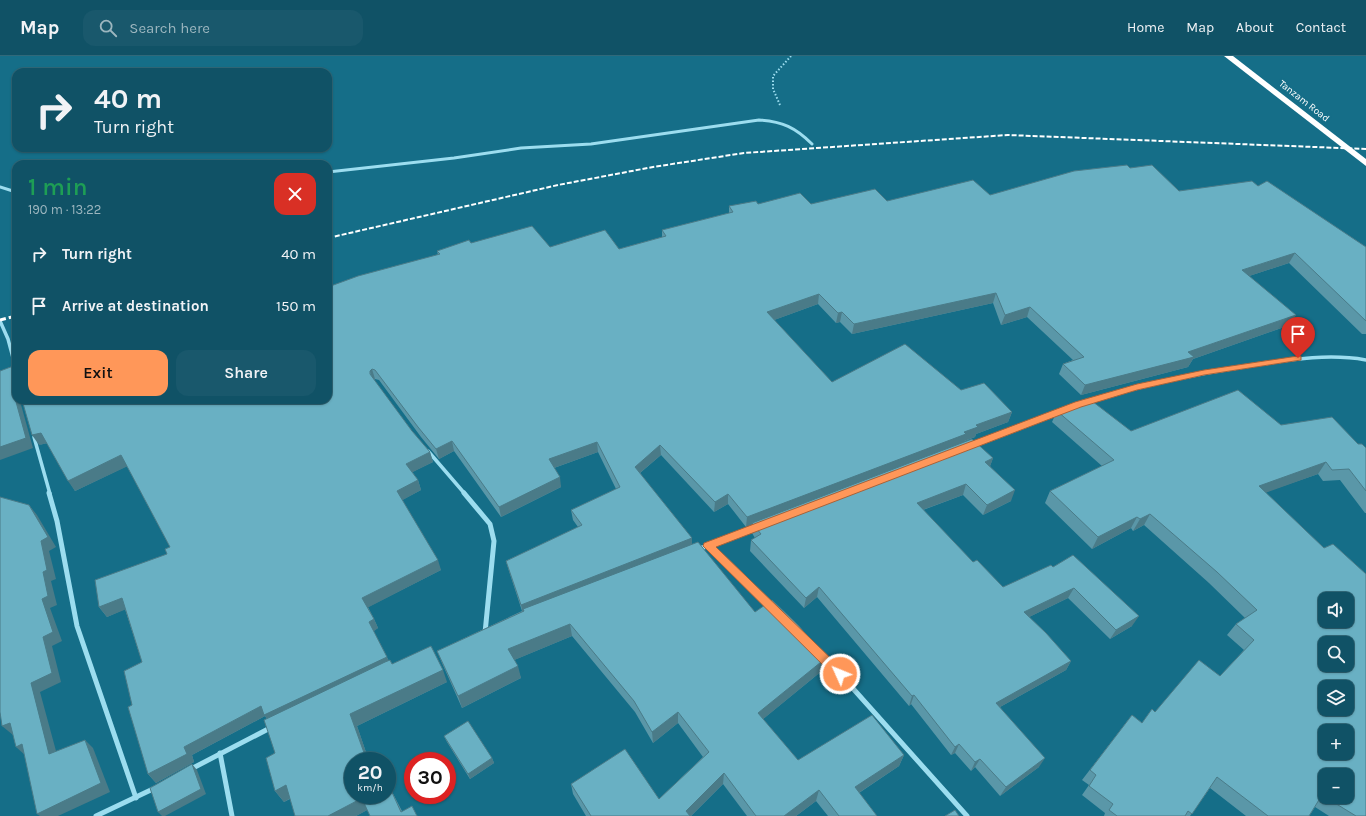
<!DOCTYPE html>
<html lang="en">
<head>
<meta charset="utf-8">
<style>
	body { margin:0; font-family:Karla,sans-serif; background:#19586c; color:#f1f3f6; height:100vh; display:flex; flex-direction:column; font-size:15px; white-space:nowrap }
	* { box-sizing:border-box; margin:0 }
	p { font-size:13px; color:#9cb6bf }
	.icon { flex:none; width:22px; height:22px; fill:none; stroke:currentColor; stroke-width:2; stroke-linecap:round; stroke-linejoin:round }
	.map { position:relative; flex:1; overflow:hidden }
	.sheet { position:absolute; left:12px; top:104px; width:320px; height:244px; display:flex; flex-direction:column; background:#105266; border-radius:12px; box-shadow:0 1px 3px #0004,0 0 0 1px #30697a }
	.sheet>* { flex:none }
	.banner { position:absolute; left:12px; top:12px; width:320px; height:84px; border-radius:12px; box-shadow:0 1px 3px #0004,0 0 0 1px #30697a; background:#105266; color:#f1f3f6; overflow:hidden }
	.fabs { position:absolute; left:1318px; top:536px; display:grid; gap:8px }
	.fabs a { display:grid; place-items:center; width:36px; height:36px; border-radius:8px; background:#105266; box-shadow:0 1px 3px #0004,0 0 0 1px #30697a; font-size:20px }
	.speed { position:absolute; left:344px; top:696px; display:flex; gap:8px; font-size:20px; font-weight:700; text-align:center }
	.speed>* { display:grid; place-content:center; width:52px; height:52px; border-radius:50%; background:#105266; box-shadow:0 1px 3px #0004,0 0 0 1px #30697a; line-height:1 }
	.speed small { font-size:10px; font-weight:400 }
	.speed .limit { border:6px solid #d22; background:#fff; color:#111 }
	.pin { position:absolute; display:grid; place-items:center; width:34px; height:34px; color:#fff; margin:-41px -17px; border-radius:50% 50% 50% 0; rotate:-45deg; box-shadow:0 0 4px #0007 }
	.pin .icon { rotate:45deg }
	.me { position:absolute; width:44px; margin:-22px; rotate:314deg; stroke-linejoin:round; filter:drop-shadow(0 0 3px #0008) }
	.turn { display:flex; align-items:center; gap:14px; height:84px; padding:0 16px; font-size:18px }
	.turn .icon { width:52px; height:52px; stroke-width:2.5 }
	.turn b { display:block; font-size:28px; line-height:34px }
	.round { display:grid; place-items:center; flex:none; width:42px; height:42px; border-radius:12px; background:#19586c }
	.head { display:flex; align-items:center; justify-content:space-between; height:68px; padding:0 16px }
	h1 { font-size:24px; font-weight:600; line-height:30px; color:#1e9e55 }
	.cta { display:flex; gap:8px; margin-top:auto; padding:8px 16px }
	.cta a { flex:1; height:46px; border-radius:12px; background:#ff9759; color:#111; font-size:16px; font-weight:600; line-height:46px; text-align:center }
	.cta a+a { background:#19586c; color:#f1f3f6 }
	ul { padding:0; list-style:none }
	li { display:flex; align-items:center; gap:12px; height:52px; padding:0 16px }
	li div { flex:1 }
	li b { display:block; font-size:15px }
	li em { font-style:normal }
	header { display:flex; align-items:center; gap:24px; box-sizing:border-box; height:56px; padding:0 20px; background:#105266; border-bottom:1px solid #30697a }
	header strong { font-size:19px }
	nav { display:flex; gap:22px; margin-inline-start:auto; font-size:14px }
	.search { width:280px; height:36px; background:#19586c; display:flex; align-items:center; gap:10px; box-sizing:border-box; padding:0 14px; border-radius:12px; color:#9cb6bf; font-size:15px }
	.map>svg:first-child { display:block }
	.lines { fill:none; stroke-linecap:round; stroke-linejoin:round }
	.path { stroke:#9cddef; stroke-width:2; stroke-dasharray:1.5 2; stroke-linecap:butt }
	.street-far2 { stroke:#9cddef; stroke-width:3 }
	.street-far1 { stroke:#9cddef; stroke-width:3.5 }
	.street { stroke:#9cddef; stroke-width:5 }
	.highway { fill:#fff; fill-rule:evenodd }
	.rail-far1 { stroke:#fff; stroke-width:2; stroke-dasharray:5 2; stroke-linecap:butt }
	.rail { stroke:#fff; stroke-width:3; stroke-dasharray:6 3; stroke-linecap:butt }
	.wall { fill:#5a97a8 }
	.shaded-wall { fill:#4a7b88 }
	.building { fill:#69b0c3; stroke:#4a7b88; fill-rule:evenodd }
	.route { fill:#ff9759; stroke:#a6623a }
	.labels { text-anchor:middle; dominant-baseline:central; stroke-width:4; stroke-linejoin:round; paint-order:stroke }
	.far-street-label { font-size:10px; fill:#fff; stroke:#156e88 }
</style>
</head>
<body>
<header>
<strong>Map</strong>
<div class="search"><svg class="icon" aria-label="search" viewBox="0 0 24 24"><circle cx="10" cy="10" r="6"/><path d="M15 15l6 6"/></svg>Search here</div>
<nav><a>Home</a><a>Map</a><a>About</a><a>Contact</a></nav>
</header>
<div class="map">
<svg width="1366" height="760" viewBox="0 0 1366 760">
	<rect width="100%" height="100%" fill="#156e88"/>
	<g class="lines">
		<polyline class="path" points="780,49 773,33 773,20 791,0"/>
		<g class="street-far2">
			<path d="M328,116L454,102L521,92L591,88L759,64C782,65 796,72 812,88"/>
			<polyline points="0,131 16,136"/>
		</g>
		<g class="street-far1">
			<polyline points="0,265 8,283 16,313"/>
			<path d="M1086,346C1140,330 1195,318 1250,310C1289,304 1327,297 1366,304"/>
			<polyline points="34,381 50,438"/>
			<polyline points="971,389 1060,355"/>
			<polyline points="428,395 465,438"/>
		</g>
		<g class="street">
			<polyline points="49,437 57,465 77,570 136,742"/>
			<polyline points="464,437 490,468 494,485 485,577"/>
			<polyline points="708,490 771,551"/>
			<polyline points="699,493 756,471"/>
			<polyline points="822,601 840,618 967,760"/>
			<polyline points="220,697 232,760"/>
			<polyline points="191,713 272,671"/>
			<polyline points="96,760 155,732"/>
		</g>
		<polygon class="highway" points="1224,0 1233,0 1366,103 1366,110"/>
		<polyline class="rail-far1" points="328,182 558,129 653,111 744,97 1008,79 1366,93"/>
		<polyline class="rail" points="0,264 16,260"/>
	</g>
	<g class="wall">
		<polygon points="1130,112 1179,135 1258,130 1366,191 1366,278 1362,278 1289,207 1249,220 1290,269 1193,303 1188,311 1081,339 1059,318 1063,308 1073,304 1027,261 1001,269 993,247 852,278 840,266 836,267 818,248 774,264 832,326 961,334 1012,356 1008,366 976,378 975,381 963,386 993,402 990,410 1011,445 983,459 963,439 923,454 973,506 1003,531 1053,511 1132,570 1110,583 1068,542 1029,561 1071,605 1066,614 1000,651 1039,711 1000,740 975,711 971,715 955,697 951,699 911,648 909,650 817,541 804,552 750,495 751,484 755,482 752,477 752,469 746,471 728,448 714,456 661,399 640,417 692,488 755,556 826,602 823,614 763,663 798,704 904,699 899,710 859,737 877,760 828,760 816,745 796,760 747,760 723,728 691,760 586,760 573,738 571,728 659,743 703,701 678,667 653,687 635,656 572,580 514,604 521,622 462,652 442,607 437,595 522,555 509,515 506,505 578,471 573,464 571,454 616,433 598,396 554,412 561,431 501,461 454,395 439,403 421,381 379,324 375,323 374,324 412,375 430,396 433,406 412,416 418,424 421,434 402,444 441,514 368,551 374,563 378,572 373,575 389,605 392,608 447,626 357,670 369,705 353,705 353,739 387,739 390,732 402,755 418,760 367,754 356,760 290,743 284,746 275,735 275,697 267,663 265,660 192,699 194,706 156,727 148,718 132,649 142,606 125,553 107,561 99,551 167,498 170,491 127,410 75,435 47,387 39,389 438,199 437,195 471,187 550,191 619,193 662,181 662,174 729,157 729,150 758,148 811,148 887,145 990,139"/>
		<polygon points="1057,355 1131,375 1281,369 1358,388 1366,392 1366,457 1365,457 1340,424 1323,425 1318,418 1266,436 1366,760 1329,760 1315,751 1309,760 1246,760 1210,732 1190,760 1104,760 1105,757 1082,739 1089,729 1082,724 1132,659 1142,667 1152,653 1155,656 1220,620 1244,594 1227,579 1236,568 1245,562 1209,527 1144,469 1133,475 1131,472 1092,493 1045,447 1050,435 1102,410 1052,366"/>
		<polygon points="444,680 492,702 494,707 470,723 447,686"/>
	</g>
	<g class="shaded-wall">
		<polygon points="1295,197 1289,207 1237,224 1242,214"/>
		<polygon points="996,237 993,247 852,278 854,268"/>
		<polygon points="819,238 818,248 766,267 767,256"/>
		<polygon points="1030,251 1027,261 1001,269 1005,259"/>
		<polygon points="842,256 840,266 836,267 838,257"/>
		<polygon points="1296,259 1290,269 1193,303 1188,311 1081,339 1085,329 1188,296"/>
		<polygon points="372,313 375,323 373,325 370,315"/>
		<polygon points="14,331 16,333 16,344 20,344 20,345 33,392 0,404 0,391 13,335"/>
		<polygon points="1012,356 1008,366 976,378 975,381 964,385 963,388 752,467 752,469 746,471 747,461 964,376 976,369"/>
		<polygon points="41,377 48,387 39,389 32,379"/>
		<polygon points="452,385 454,395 439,403 436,393"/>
		<polygon points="597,386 598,396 551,413 549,403"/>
		<polygon points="660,389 661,399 635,421 635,411"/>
		<polygon points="430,396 433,406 409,418 406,408"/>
		<polygon points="121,399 128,410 75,435 68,425"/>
		<polygon points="993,402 989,413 985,406"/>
		<polygon points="1326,406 1318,418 1251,442 1259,430"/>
		<polygon points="560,421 561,431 501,461 499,451"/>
		<polygon points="418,424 421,434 401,445 397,435"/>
		<polygon points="966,428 963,439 914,457 917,447"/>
		<polygon points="1015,434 1011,445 983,459 987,449"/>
		<polygon points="728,438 728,448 714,456 715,446"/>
		<polygon points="29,449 37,459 56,491 49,495 56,523 51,525 57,549 50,552 62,585 52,590 61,626 40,636 59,706 49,698 31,627 43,581 42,543 43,516"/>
		<polygon points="1150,458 1144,469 1133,475 1140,463"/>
		<polygon points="1137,461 1131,472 1092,493 1098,481"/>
		<polygon points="692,482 692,492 523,558 521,549"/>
		<polygon points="438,504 441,514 367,552 362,542"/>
		<polygon points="819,531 817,541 804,552 806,542"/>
		<polygon points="1074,532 1068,542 1019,566 1024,556"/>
		<polygon points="122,542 129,552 107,561 99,551"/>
		<polygon points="1139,560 1132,570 1110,583 1116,574"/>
		<polygon points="374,563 378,572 373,576 369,566"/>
		<polygon points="570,568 572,580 512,605 508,593"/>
		<polygon points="387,601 391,610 270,668 265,660 192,699 194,706 156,727 148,718 184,691 261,650"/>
		<polygon points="826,602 823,614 757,668 758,657"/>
		<polygon points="1071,605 1066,614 991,656 996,647"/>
		<polygon points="518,610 521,622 462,652 458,640"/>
		<polygon points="443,614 447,626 357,670 369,705 367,705 350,658"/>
		<polygon points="914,639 911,648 909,650 912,640"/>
		<polygon points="678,656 678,667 653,687 652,676"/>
		<polygon points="10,667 13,679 2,670"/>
		<polygon points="85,684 93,692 110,736 58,760 40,760 37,758"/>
		<polygon points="22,688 26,700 16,691"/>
		<polygon points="959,688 955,697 951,699 955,691"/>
		<polygon points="904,699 899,710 851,742 855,731"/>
		<polygon points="492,702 494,707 470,723 468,718"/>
		<polygon points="1045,702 1039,711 1000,740 1006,731"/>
		<polygon points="980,703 975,711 971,715 975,706"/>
		<polygon points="192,708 197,714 206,738 165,760 162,760 158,756"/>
		<polygon points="724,717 723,728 691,760 686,760 686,755"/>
		<polygon points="286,729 294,740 284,746 275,735"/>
		<polygon points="819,734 816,745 796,760 784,760"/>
		<polygon points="368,739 382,739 384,745 356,760 328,760"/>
	</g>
	<g class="building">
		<polygon points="1127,109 1130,112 1152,109 1179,135 1252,125 1258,130 1267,125 1366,191 1366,265 1295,197 1242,214 1296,259 1188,296 1194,301 1085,329 1063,308 1084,301 1030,251 1005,259 996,237 854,268 842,256 838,257 819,238 767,256 832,326 905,288 961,334 984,327 1012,356 976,369 978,371 964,376 966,378 747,461 728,438 715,446 660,389 635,411 692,482 521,549 506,505 582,469 571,454 620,431 597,386 549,403 560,421 499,451 452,385 436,393 418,371 375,314 372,313 370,315 370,318 412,375 430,396 406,408 418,424 397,435 438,504 362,542 374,563 369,566 387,601 264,659 261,650 184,691 187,698 148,718 128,651 132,649 124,615 142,606 122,542 99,551 95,524 167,498 165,493 170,491 121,399 68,425 41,377 32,379 22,344 328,344 328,231 358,220 440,198 437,195 469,184 471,187 532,170 550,191 605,174 619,193 666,180 662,174 733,156 729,150 756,145 758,148 800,137 811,148 875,133 887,145 973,124 990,139 1074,115"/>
		<polygon points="16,309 16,332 14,331 13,335 26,382 0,391 0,315"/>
		<path d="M1238,334L1281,369L1332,361L1358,388H1362L1366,392V435L1349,413L1332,414L1326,406L1259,430L1324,492L1333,488L1366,518V760H1356L1325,741H1347V719H1325V741L1322,739L1309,760H1268L1217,721L1192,758L1188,755L1185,760H1117L1109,754L1113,748L1089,730L1096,719L1090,714L1132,659L1142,667L1152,653L1155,656L1199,604L1220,620L1254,584L1236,568L1257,554L1217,516L1150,458L1140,463L1137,461L1098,481L1050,435L1114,404L1057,355L1088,342L1131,375ZM1325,543H1347V565H1325ZM1325,587H1347V609H1325ZM1325,631H1347V653H1325ZM1325,675H1347V697H1325Z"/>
		<polygon points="972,383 993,402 985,406 1015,434 987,449 966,428 917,447 973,506 977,504 1003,531 1051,509 1053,511 1073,499 1139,560 1116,574 1074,532 1024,556 1046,577 1071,605 996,647 1045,702 1006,731 980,703 975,706 959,688 955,691 914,639 912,640 819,531 806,542 751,484 761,478 752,467"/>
		<polygon points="0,441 29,449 48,481 41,485 47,514 43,516 48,540 42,543 53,576 43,581 52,617 31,627 49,698 85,684 101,727 37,758 22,688 16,691 10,667 2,670 0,656"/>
		<polygon points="698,486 755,556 772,544 798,569 826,602 758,657 798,704 872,659 904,699 855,731 877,760 839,760 819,734 784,760 756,760 724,717 686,755 690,760 591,760 571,728 625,693 659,743 709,696 678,656 652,676 634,645 570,568 508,593 518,610 458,640 437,595 524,555 523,553"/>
		<polygon points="431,590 443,614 350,658 367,705 353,705 353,739 368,739 328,760 295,760 286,729 275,735 266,702 275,697 264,664 385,606 390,604 392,608"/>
		<polygon points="468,665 492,702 468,718 444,680"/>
		<polygon points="192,708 201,733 158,756 150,732"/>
		<polygon points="390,732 401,756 412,750 417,760 370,760 364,747 378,739 387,739 387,734"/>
		<polygon points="955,754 959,760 945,760"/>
	</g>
	<polygon class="route" points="1298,300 1301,300 1301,304 1204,319 1137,334 1081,351 716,491 844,615 846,618 844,622 840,623 836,622 703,490 704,487 1075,346 1137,328 1204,314"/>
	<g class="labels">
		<g class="far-street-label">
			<text transform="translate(1304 45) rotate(38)">Tanzam Road</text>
		</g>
	</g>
</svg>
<div class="fabs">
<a><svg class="icon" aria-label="sound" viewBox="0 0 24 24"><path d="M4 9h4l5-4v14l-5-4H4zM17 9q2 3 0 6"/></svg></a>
<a><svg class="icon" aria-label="search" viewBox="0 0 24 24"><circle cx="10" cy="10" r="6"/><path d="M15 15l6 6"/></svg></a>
<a><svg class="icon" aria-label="layers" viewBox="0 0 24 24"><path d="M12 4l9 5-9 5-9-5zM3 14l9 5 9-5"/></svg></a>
<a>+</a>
<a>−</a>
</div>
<div class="speed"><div>20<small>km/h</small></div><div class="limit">30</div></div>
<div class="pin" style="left:1298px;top:302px;background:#d93025"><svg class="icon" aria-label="arrive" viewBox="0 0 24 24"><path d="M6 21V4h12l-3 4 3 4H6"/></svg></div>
<svg class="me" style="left:840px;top:618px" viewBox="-20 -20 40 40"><circle r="17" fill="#ff9759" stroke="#fff" stroke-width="3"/><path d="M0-11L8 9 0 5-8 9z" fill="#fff"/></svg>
<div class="banner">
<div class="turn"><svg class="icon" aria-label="right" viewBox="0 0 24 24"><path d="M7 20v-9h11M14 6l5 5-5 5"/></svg><div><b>40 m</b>Turn right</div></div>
</div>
<section class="sheet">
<div class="head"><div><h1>1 min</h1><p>190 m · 13:22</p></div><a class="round" style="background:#d93025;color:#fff"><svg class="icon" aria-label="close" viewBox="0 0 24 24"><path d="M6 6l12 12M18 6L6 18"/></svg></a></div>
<ul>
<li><svg class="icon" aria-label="right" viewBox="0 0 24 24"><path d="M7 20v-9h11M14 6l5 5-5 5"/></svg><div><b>Turn right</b></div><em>40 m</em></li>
<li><svg class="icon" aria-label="arrive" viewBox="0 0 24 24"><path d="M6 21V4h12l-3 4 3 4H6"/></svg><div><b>Arrive at destination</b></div><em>150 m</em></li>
</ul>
<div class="cta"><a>Exit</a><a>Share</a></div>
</section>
</div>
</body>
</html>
